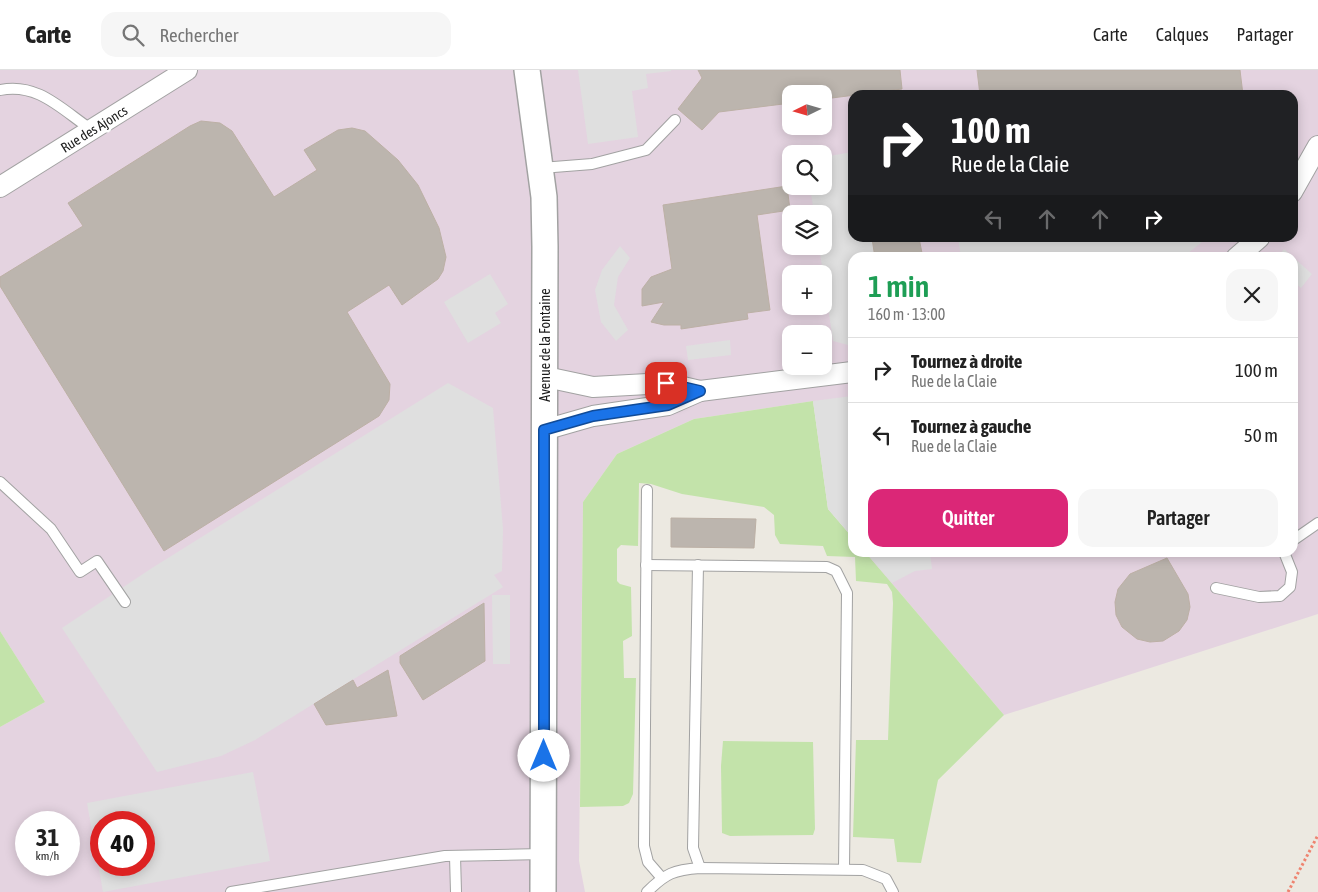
<!DOCTYPE html>
<html lang="fr">
<head>
<meta charset="utf-8">
<style>
	body { margin:0; font-family:"Asap Condensed",sans-serif; background:#f6f6f6; color:#222; height:100vh; display:flex; flex-direction:column; font-size:19px; white-space:nowrap }
	* { box-sizing:border-box; margin:0 }
	p { font-size:16px; color:#767676 }
	.icon { flex:none; width:28px; height:28px; fill:none; stroke:currentColor; stroke-width:2; stroke-linecap:round; stroke-linejoin:round }
	.map { position:relative; flex:1; overflow:hidden }
	.sheet { position:absolute; left:848px; top:182px; width:450px; height:305px; display:flex; flex-direction:column; background:#fff; border-radius:15px; box-shadow:0 2px 12px #0003 }
	.sheet>* { flex:none }
	.banner { position:absolute; left:848px; top:20px; width:450px; height:152px; border-radius:15px; box-shadow:0 2px 12px #0003; background:#202124; color:#fff; overflow:hidden }
	.needle { width:32px; rotate:265deg }
	.controls { position:absolute; left:782px; top:15px; display:grid; gap:10px }
	.controls a { display:grid; place-items:center; width:50px; height:50px; border-radius:10px; background:#fff; box-shadow:0 2px 12px #0003; font-size:25px }
	.speed { position:absolute; left:15px; top:741px; display:flex; gap:10px; font-size:25px; font-weight:700; text-align:center }
	.speed>* { display:grid; place-content:center; width:65px; height:65px; border-radius:50%; background:#fff; box-shadow:0 2px 12px #0003; line-height:1 }
	.speed small { font-size:12px; font-weight:400 }
	.speed .limit { border:8px solid #d22; background:#fff; color:#111 }
	.pin { position:absolute; display:grid; place-items:center; width:42px; height:42px; color:#fff; margin:-21px; border-radius:10px; box-shadow:0 2px 8px #0006 }
	.me { position:absolute; width:55px; margin:-28px; rotate:0deg; stroke-linejoin:round; filter:drop-shadow(0 0 4px #0008) }
	.turn { display:flex; align-items:center; gap:18px; height:105px; padding:0 20px; font-size:22px }
	.turn .icon { width:65px; height:65px; stroke-width:2.5 }
	.turn b { display:block; font-size:35px; line-height:42px }
	.lanes { display:flex; align-items:center; height:48px; padding:0 20px; background:#0003; justify-content:center; gap:25px; direction:ltr }
	.lanes .off { opacity:.35 }
	.round { display:grid; place-items:center; flex:none; width:52px; height:52px; border-radius:15px; background:#f6f6f6 }
	.head { display:flex; align-items:center; justify-content:space-between; height:85px; padding:0 20px }
	h1 { font-size:30px; font-weight:600; line-height:38px; color:#1e9e55 }
	.action { display:flex; gap:10px; margin-top:auto; padding:10px 20px }
	.action a { flex:1; height:58px; border-radius:15px; background:#db2777; color:#fff; font-size:20px; font-weight:600; line-height:58px; text-align:center }
	.action a+a { background:#f6f6f6; color:#222 }
	ul { padding:0; list-style:none }
	li { display:flex; align-items:center; gap:15px; height:65px; padding:0 20px; border-top:1px solid #e0e0e0 }
	li div { flex:1 }
	li b { display:block; font-size:19px }
	li em { font-style:normal }
	header { display:flex; align-items:center; gap:30px; box-sizing:border-box; height:70px; padding:0 25px; background:#fff; border-bottom:1px solid #e0e0e0 }
	header strong { font-size:24px }
	nav { display:flex; gap:28px; margin-inline-start:auto; font-size:18px }
	.search { width:350px; height:45px; background:#f6f6f6; display:flex; align-items:center; gap:12px; box-sizing:border-box; padding:0 18px; border-radius:15px; color:#767676; font-size:19px }
	.map>svg:first-child { display:block }
	.industrial { fill:#e4d3e0; fill-rule:evenodd }
	.grass { fill:#c3e3aa }
	.parking { fill:#dfdfdf; fill-rule:evenodd }
	.building { fill:#bcb5ae; stroke:#bcb0a5 }
	.lines { fill:none; stroke-linecap:round; stroke-linejoin:round }
	.service-casing { stroke:#a2a2a2; stroke-width:12 }
	.minor-casing { stroke:#a2a2a2; stroke-width:22 }
	.tertiary-casing { stroke:#a2a2a2; stroke-width:28 }
	.path { stroke:#ee8470; stroke-width:3; stroke-dasharray:2.5 2.5; stroke-linecap:butt }
	.service { stroke:#fff; stroke-width:10 }
	.minor { stroke:#fff; stroke-width:20 }
	.tertiary { stroke:#fff; stroke-width:25 }
	.route-casing { stroke:#114b97; stroke-width:12 }
	.route { stroke:#1a73e8; stroke-width:9 }
	.labels { text-anchor:middle; dominant-baseline:central; stroke-width:5; stroke-linejoin:round; paint-order:stroke }
	.street-label { font-size:14px; fill:#1b1b1b; stroke:#fff }
</style>
</head>
<body>
<header>
<strong>Carte</strong>
<div class="search"><svg class="icon" aria-label="search" viewBox="0 0 24 24"><circle cx="10" cy="10" r="6"/><path d="M15 15l6 6"/></svg>Rechercher</div>
<nav><a>Carte</a><a>Calques</a><a>Partager</a></nav>
</header>
<div class="map">
<svg width="1318" height="822" viewBox="0 0 1318 822">
	<rect width="100%" height="100%" fill="#ece9e1"/>
	<path class="industrial" d="M0,0H1318V544L1004,645L866,483L1292,482V188H852V467L813,331L694,349L617,384L583,432L579,791L585,822H0V657L45,632L0,561ZM791,24H824V56H791ZM852,25H1292V168H852ZM791,84H824V116H791ZM791,144H824V176H791ZM791,204H824V236H791ZM791,264H824V296H791ZM26,752H69V795H26ZM101,752H144V795H101Z"/>
	<g class="grass">
		<polygon points="813,331 828,439 852,467 852,482 866,483 1004,645 938,710 921,793 897,792 894,769 853,767 856,670 888,670 893,533 892,522 887,514 856,511 855,487 827,486 823,476 780,474 775,465 774,445 764,437 682,424 651,414 639,413 638,476 621,475 617,479 617,511 620,514 631,517 632,566 623,571 624,608 636,608 633,724 629,733 623,736 580,737 583,432 617,384 694,349"/>
		<polygon points="0,561 45,632 0,657"/>
		<polygon points="723,671 813,672 815,759 813,765 730,766 722,763 721,696"/>
	</g>
	<g class="parking">
		<polygon points="578,0 671,0 671,1 646,4 648,18 632,21 638,67 588,74"/>
		<polygon points="852,82 852,168 872,168 875,187 852,188 852,276 833,271 819,176 824,176 824,144 814,144 810,116 824,116 824,87"/>
		<polygon points="958,168 1207,168 1182,188 961,187"/>
		<polygon points="620,176 630,188 618,207 614,235 628,260 616,271 601,252 595,220 602,200"/>
		<polygon points="1284,179 1312,204 1301,218 1293,211 1292,188 1277,187"/>
		<polygon points="490,204 508,234 495,243 501,253 468,273 444,232"/>
		<polygon points="730,270 731,285 688,290 686,276"/>
		<polygon points="448,313 493,338 503,459 502,501 494,505 503,517 255,670 221,686 157,702 62,558 152,498"/>
		<polygon points="852,326 852,467 828,439 813,331"/>
		<polygon points="866,483 930,483 932,499 915,501 892,513"/>
		<polygon points="492,525 510,525 510,594 493,594"/>
		<path d="M253,702L270,791L103,822L87,733ZM144,752V795H101V752Z"/>
	</g>
	<g class="building">
		<polygon points="698,0 900,0 902,19 824,29 824,24 791,24 791,33 719,42 702,60 678,39 702,8"/>
		<polygon points="977,0 1240,0 1243,25 980,25"/>
		<polygon points="201,51 220,53 232,61 274,127 317,100 304,80 338,60 352,58 365,61 398,90 418,115 439,158 446,187 443,201 438,209 402,235 389,215 347,242 390,314 389,330 379,346 164,481 0,216 0,207 83,156 68,133 190,56"/>
		<polygon points="787,116 790,140 757,145 770,240 747,243 748,249 681,259 681,255 664,255 651,252 664,232 642,236 642,219 651,207 672,199 663,135"/>
		<polygon points="872,168 919,168 923,188 875,188"/>
		<polygon points="671,448 756,449 754,478 671,477"/>
		<polygon points="1167,488 1188,524 1190,537 1187,550 1179,561 1163,571 1150,572 1137,569 1122,557 1116,545 1115,532 1118,519 1130,504"/>
		<polygon points="484,533 485,591 423,630 400,593 400,586"/>
		<polygon points="388,600 397,646 326,655 314,634 353,610 357,618"/>
	</g>
	<g class="lines">
		<g class="service-casing">
			<g id="service">
				<path d="M0,20C38,12 62,40 92,60"/>
				<polyline points="541,98 592,94 646,80 675,50"/>
				<polyline points="0,412 51,459 80,502 97,491 125,532"/>
				<polyline points="647,420 644,776 648,792 661,807"/>
				<polyline points="1292,471 1318,453"/>
				<polyline points="646,495 827,497 836,501 847,523 844,799"/>
				<polyline points="698,495 693,778 700,798"/>
				<polyline points="1216,518 1259,527 1280,526 1290,517 1292,502 1284,482"/>
				<polyline points="455,786 456,822"/>
				<polyline points="231,822 445,786 543,784"/>
				<path d="M647,822C666,803 674,800 700,798L863,800L886,809L893,822"/>
			</g>
		</g>
		<g class="minor-casing">
			<g id="minor">
				<polyline points="0,117 187,0"/>
				<polyline points="1292,122 1318,76"/>
				<polyline points="1236,188 1259,168"/>
				<polyline points="546,307 593,317 666,313 700,321"/>
				<polyline points="544,360 593,346 668,335 700,321 852,302"/>
			</g>
		</g>
		<g class="tertiary-casing">
			<polyline id="tertiary" points="527,0 544,127 545,177 543,822"/>
		</g>
		<polyline class="path" points="1288,822 1318,765"/>
		<use href="#service" class="service"/>
		<use href="#minor" class="minor"/>
		<use href="#tertiary" class="tertiary"/>
	</g>
	<g class="lines">
		<g class="route-casing">
			<polyline id="route" points="544,686 544,360 593,346 668,335 700,321 666,313"/>
		</g>
		<use href="#route" class="route"/>
	</g>
	<g class="labels">
		<g class="street-label">
			<text transform="translate(94 59) rotate(-32)">Rue des Ajoncs</text>
			<text transform="translate(545 275) rotate(-90)">Avenue de la Fontaine</text>
		</g>
	</g>
</svg>
<div class="controls">
<a><svg class="needle" viewBox="-14 -14 28 28"><path d="M0-13l5 13h-10z" fill="#e53935"/><path d="M0 13l5-13h-10z" fill="#767676"/></svg></a>
<a><svg class="icon" aria-label="search" viewBox="0 0 24 24"><circle cx="10" cy="10" r="6"/><path d="M15 15l6 6"/></svg></a>
<a><svg class="icon" aria-label="layers" viewBox="0 0 24 24"><path d="M12 4l9 5-9 5-9-5zM3 14l9 5 9-5"/></svg></a>
<a>+</a>
<a>−</a>
</div>
<div class="speed"><div>31<small>km/h</small></div><div class="limit">40</div></div>
<div class="pin" style="left:666px;top:313px;background:#d93025"><svg class="icon" aria-label="arrive" viewBox="0 0 24 24"><path d="M6 21V4h12l-3 4 3 4H6"/></svg></div>
<svg class="me" style="left:544px;top:686px" viewBox="-20 -20 40 40"><circle r="19" fill="#fff"/><path d="M0-13L10 11 0 6-10 11z" fill="#1a73e8"/></svg>
<div class="banner">
<div class="turn"><svg class="icon" aria-label="right" viewBox="0 0 24 24"><path d="M7 20v-9h11M14 6l5 5-5 5"/></svg><div><b>100 m</b>Rue de la Claie</div></div>
<div class="lanes"><svg class="icon off" aria-label="left" viewBox="0 0 24 24"><path d="M17 20v-9H6M10 6l-5 5 5 5"/></svg><svg class="icon off" aria-label="ahead" viewBox="0 0 24 24"><path d="M12 20V5M6 11l6-6 6 6"/></svg><svg class="icon off" aria-label="ahead" viewBox="0 0 24 24"><path d="M12 20V5M6 11l6-6 6 6"/></svg><svg class="icon" aria-label="right" viewBox="0 0 24 24"><path d="M7 20v-9h11M14 6l5 5-5 5"/></svg></div>
</div>
<section class="sheet">
<div class="head"><div><h1>1 min</h1><p>160 m · 13:00</p></div><a class="round"><svg class="icon" aria-label="close" viewBox="0 0 24 24"><path d="M6 6l12 12M18 6L6 18"/></svg></a></div>
<ul>
<li><svg class="icon" aria-label="right" viewBox="0 0 24 24"><path d="M7 20v-9h11M14 6l5 5-5 5"/></svg><div><b>Tournez à droite</b><p>Rue de la Claie</p></div><em>100 m</em></li>
<li><svg class="icon" aria-label="left" viewBox="0 0 24 24"><path d="M17 20v-9H6M10 6l-5 5 5 5"/></svg><div><b>Tournez à gauche</b><p>Rue de la Claie</p></div><em>50 m</em></li>
</ul>
<div class="action"><a>Quitter</a><a>Partager</a></div>
</section>
</div>
</body>
</html>
